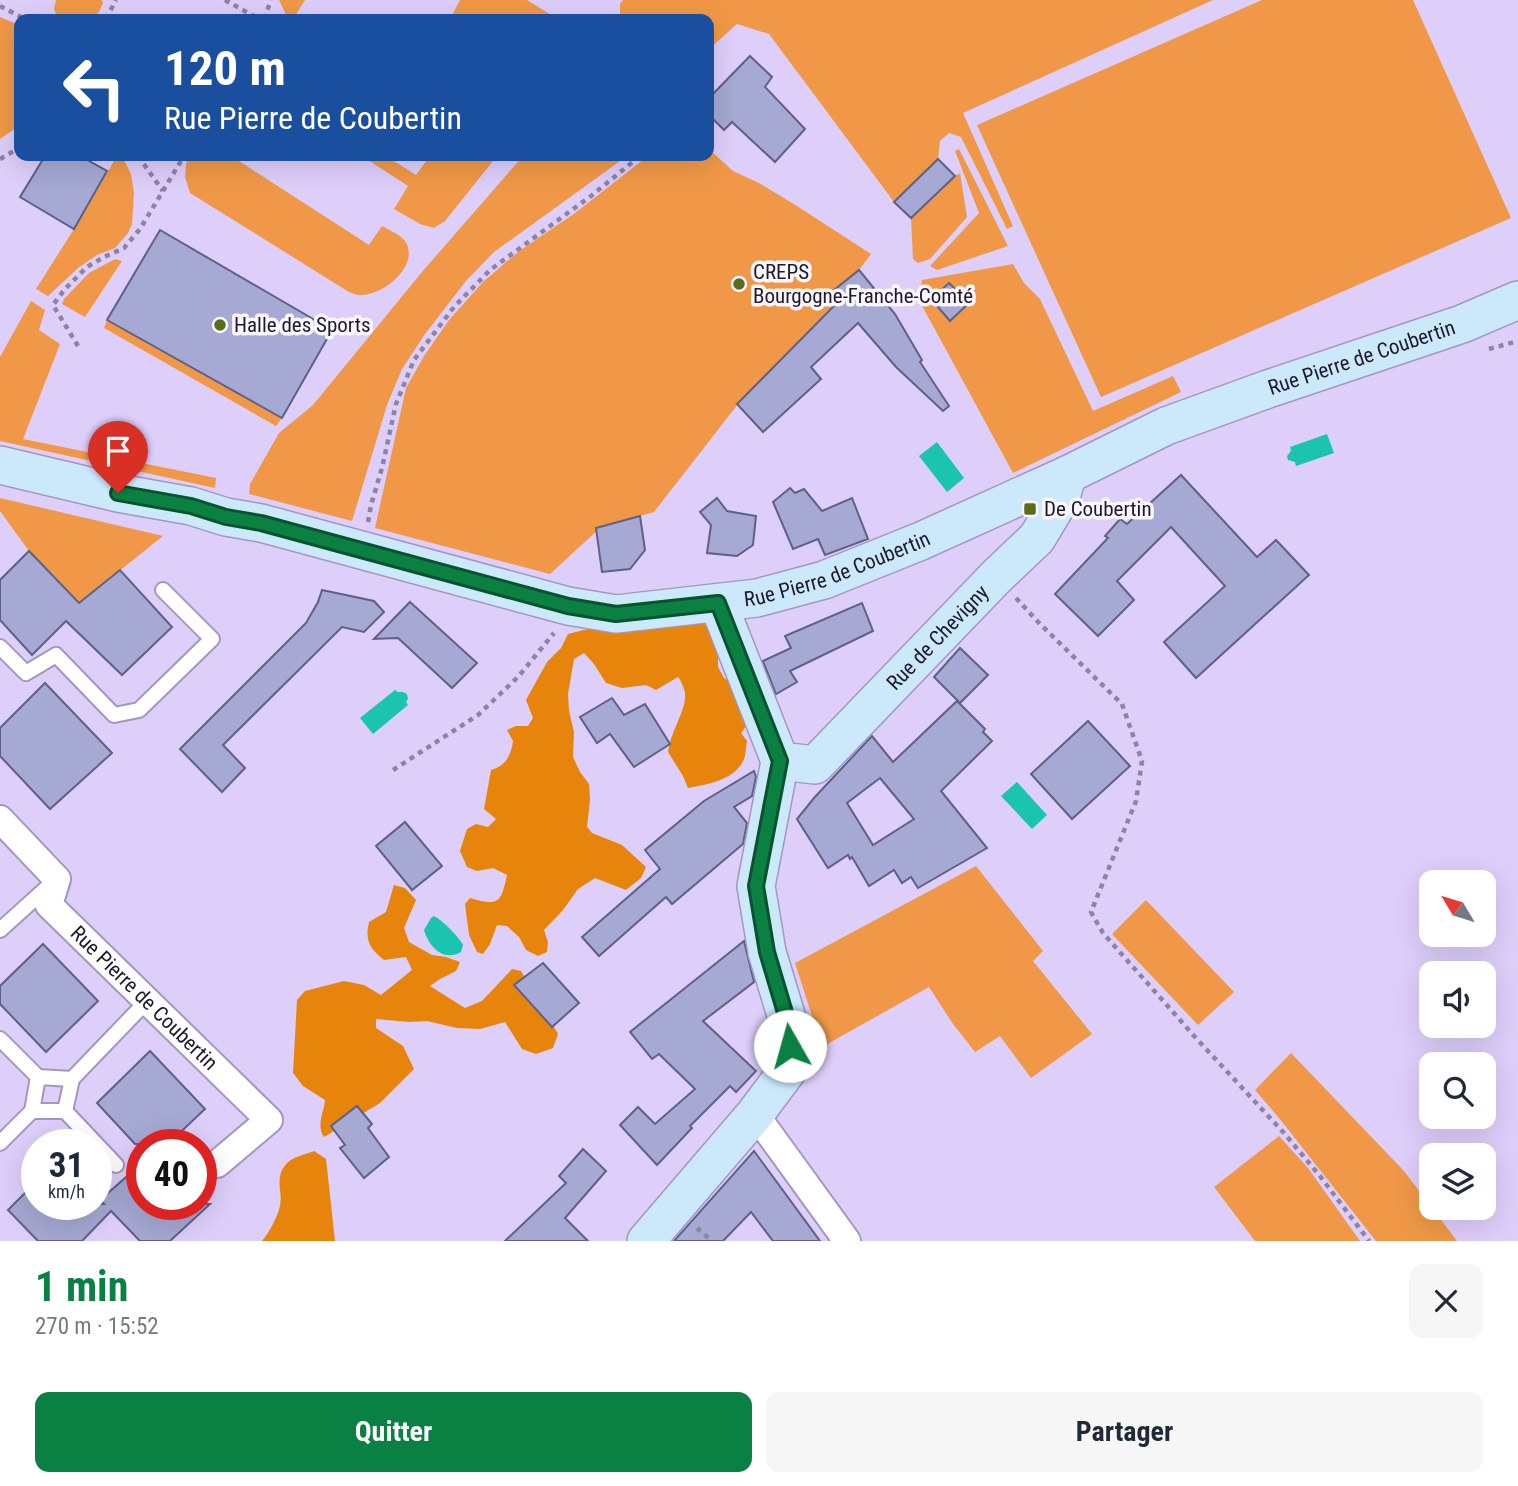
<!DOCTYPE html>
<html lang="fr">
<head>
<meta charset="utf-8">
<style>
	body { margin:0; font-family:"Roboto Condensed",sans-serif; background:#f6f6f7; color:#1f2937; height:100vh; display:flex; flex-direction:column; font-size:26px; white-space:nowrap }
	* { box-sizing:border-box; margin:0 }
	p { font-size:23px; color:#747a83 }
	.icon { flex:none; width:38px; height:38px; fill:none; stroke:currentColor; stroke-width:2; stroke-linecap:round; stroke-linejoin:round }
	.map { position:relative; height:1241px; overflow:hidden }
	.drawer { display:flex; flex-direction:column; background:#fff; flex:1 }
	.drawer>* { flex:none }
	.banner { position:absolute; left:14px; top:14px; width:700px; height:147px; border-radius:14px; box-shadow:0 7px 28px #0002; background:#1a4fa0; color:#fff; overflow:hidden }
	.needle { width:46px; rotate:308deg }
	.tools { position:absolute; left:1419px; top:870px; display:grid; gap:14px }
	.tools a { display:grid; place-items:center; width:77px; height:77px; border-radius:14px; background:#fff; box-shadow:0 7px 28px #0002; font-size:35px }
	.speed { position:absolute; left:21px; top:1129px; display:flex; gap:14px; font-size:35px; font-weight:700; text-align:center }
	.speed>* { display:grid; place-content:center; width:91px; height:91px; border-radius:50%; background:#fff; box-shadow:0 7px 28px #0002; line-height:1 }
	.speed small { font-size:18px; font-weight:400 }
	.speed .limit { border:10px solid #d22; background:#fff; color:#111 }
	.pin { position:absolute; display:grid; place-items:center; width:60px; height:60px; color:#fff; margin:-72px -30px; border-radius:50% 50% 50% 0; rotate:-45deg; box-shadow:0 0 7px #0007 }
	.pin .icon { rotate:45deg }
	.me { position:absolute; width:77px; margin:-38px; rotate:353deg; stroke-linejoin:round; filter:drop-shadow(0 0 5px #0008) }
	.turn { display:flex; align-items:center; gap:24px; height:147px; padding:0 35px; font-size:32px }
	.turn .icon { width:91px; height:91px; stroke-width:2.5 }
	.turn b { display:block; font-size:49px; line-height:60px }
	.round { display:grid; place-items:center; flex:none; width:74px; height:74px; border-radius:14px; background:#f6f6f7 }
	.head { display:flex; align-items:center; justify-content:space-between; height:119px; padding:0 35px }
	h1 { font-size:42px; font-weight:700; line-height:52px; color:#0b8043 }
	.action { display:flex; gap:14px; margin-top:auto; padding:14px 35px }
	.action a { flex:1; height:80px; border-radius:14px; background:#0b8043; color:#fff; font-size:28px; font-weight:700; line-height:80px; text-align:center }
	.action a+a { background:#f6f6f7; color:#1f2937 }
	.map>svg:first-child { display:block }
	.green { fill:#f09847 }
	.forest { fill:#e7840b }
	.water { fill:#1ac4ae }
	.building { fill:#a5a9d3; stroke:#5e6187; stroke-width:2; fill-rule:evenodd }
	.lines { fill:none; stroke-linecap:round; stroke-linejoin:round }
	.lane-casing { stroke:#a596bf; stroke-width:18 }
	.street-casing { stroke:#a596bf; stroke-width:30 }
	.secondary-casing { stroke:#a596bf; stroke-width:40 }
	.path { stroke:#8e83a3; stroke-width:4.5; stroke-dasharray:5 5; stroke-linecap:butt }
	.lane { stroke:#fff; stroke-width:14 }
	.street { stroke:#fff; stroke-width:26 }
	.secondary { stroke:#cce9fc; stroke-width:37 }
	.route-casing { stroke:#07532c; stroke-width:18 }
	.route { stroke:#0b8043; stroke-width:12 }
	.poi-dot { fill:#5b6d19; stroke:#f9f6ff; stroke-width:2.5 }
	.labels { text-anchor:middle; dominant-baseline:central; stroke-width:7; stroke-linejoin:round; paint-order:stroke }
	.poi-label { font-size:21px; fill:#1f1929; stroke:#f9f6ff; text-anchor:start }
	.street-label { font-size:21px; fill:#1f1929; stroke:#f9f6ff }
</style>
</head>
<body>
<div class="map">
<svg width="1518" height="1241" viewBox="0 0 1518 1241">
	<rect width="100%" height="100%" fill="#ddcefa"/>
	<g class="green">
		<polygon points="56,0 102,0 103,3 99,12 90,19 58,19 54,9"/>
		<polygon points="279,0 305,0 293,19 288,19"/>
		<polygon points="460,0 527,0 558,19 455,19 451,17"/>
		<polygon points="623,0 1213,0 963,113 1013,226 1007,229 961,137 949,133 940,141 938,159 894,202 769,34 737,24 709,49 709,19 620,19 620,4"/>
		<polygon points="1262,0 1413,0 1511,218 1101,397 977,125"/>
		<polygon points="0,17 19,25 19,126 0,139"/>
		<polygon points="709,149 733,171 759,183 797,206 871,254 859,270 833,291 840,300 738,404 654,512 601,527 550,574 375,528 406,388 424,356 449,320 483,282 518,252 575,213 648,156 709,156"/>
		<polygon points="959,149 1008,246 937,270 930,266 979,213 955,151"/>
		<polygon points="117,156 122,156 131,174 134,193 132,224 128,233 115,248 97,255 78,268 48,296 36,289 74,229"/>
		<path d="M187,156H238L236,159L369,245L382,226C389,230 401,235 405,241C421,265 383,296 360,295C356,295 353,293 349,292L190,193L185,177Z"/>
		<polygon points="362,156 386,156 416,175 430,156 497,156 445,221 434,228 420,224 394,209 408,186"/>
		<polygon points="523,156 627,156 494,252 466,281 425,334 402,369 387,405 352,521 249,494 250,484 279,433 313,405 422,272"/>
		<polygon points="960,173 967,217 930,259 918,263 913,259 911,218 955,176"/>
		<polygon points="115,259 122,261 85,317 62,304 64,299 89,273"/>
		<polygon points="1013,264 1024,283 1040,299 1093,411 1173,376 1181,392 1013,473 920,302 922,280"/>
		<polygon points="31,301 45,310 39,330 60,344 23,439 216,478 215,488 0,441 0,357"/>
		<polygon points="107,320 282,418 276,426 104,328"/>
		<polygon points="0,498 163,536 79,603 29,551 0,511"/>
		<polygon points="976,866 1043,951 1033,961 1092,1034 1031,1078 1000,1036 975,1052 953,1024 929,987 822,1047 795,963"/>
		<polygon points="1146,900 1234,992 1198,1025 1112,934"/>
		<polygon points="1291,1053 1404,1171 1457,1241 1376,1241 1279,1118 1255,1090"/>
		<polygon points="1279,1136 1308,1168 1360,1241 1255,1241 1214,1187"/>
	</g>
	<g class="forest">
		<path d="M701,622L714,630L718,647V667L724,678L741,688L747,725L741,733L747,741C746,746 746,754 744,759C735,780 709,784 688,788L683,776L668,752C670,733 684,714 685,698C686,692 682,682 678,677L656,690L646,685L622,688L606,683L594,664L584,653L574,659L568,694L569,711L574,732L573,757L580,772L589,784L590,800L587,827L592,833L622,845L646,867L641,878L626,890L595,878L578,889L563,910L544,930L548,942L547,952L538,956L526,950L519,937L507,926L497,925L490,944L483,954L477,952L469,935L465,904L470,898C498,906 501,904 507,875L493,868L477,871L467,867L460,851L467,829L476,824L488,827L496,819L484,809L491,770C506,766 511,755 513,741L507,730L516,726H528L533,718L526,700L547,662L561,648L568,634L600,626Z"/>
		<path d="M394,885L405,888L416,900L404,928L409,942L432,955L446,957L460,962L456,971L440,979L430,986L465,1008L482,1001L512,969L521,971L558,1034L553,1048L536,1054L522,1049L505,1022L480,1029L457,1028L427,1021L409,1022L376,1019V1028L403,1046L414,1069L380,1103L324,1137C316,1126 324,1112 325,1100L303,1086L293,1073L297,1000L305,991L344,981L364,985L381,995L412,970L406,957L384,960C369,948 365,940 369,922L386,912Z"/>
		<path d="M314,1151L326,1159L335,1241H262C269,1233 278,1216 280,1206C283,1193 275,1179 284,1167C290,1157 304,1155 314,1151Z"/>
	</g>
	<g class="water">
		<polygon points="1327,434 1334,453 1296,466 1295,462 1288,460 1287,456 1291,451 1290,447"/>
		<polygon points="937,442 964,478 947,492 919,456"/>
		<polygon points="395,690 398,692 403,692 407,694 408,699 406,702 408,705 373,734 360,718"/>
		<polygon points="1017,782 1047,815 1032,829 1001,796"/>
		<path d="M434,916C442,920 459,937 463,945L461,952C443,962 429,947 424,930L431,918Z"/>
	</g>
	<g class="building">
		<polygon points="750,56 772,77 765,87 805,129 775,162 732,122 724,130 709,115 709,98"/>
		<polygon points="45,156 80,156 107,171 74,229 20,197"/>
		<polygon points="938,159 955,176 911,218 894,202"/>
		<polygon points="160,230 332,330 282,418 107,320"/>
		<polygon points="859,270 895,314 922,360 920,362 949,406 943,411 896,367 858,323 811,367 821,379 763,432 737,404 840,300 833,291"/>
		<polygon points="949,283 969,303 950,321 931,299"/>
		<polygon points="1181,475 1257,557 1276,540 1309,575 1196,678 1164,642 1225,586 1171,527 1117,581 1134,600 1098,636 1055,594 1108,538 1105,536 1120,519 1127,524"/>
		<polygon points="790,488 795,493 804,489 822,511 852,498 868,539 825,555 818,539 793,549 773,502"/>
		<polygon points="717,498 727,511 756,516 753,545 737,556 707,553 711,525 700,512"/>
		<polygon points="640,516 645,550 630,569 602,572 596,528"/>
		<polygon points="29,551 79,603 120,570 172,627 122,675 66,621 32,655 0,620 0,580"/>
		<polygon points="322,590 374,601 384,612 364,632 342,627 223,745 245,768 222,792 180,749 306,623 318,602"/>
		<polygon points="410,602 477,663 452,688 398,638 374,639"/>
		<polygon points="862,603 873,631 790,671 797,682 776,694 763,661 791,648 785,636"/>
		<polygon points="960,648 988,675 960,703 934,677"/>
		<polygon points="45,683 112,753 50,809 0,756 0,728"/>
		<polygon points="612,698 624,715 645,704 670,744 634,767 610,734 597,743 580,717"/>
		<path d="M957,701L985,729L983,732L992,741L941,791L987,848L918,888L911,877L902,883L894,870L869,886L852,857L850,859L848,855L828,868L797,819L814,798L872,736L893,762ZM880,778L914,819L873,845L847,803Z"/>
		<polygon points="1088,721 1130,766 1072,819 1031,774"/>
		<polygon points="754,771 756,777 752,796 734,807 747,823 743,844 672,904 666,897 599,956 582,937 660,869 645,850 704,801"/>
		<polygon points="405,822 442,866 412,890 376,846"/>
		<polygon points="744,941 754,982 703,1021 756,1071 736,1092 730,1086 690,1126 692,1128 657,1165 620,1125 638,1107 655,1124 695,1089 659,1054 652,1059 630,1032"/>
		<polygon points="43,944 98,1001 46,1052 0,1004 0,986"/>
		<polygon points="543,963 579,1003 552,1027 514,985"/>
		<polygon points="150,1051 205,1109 168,1144 135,1144 97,1103"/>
		<polygon points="357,1106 372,1124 368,1128 389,1157 364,1178 340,1148 345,1145 331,1126"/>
		<polygon points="583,1149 606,1171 565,1218 588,1241 505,1241 566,1183 559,1176"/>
		<polygon points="754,1151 820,1241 773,1241 751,1212 723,1241 674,1241"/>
		<polygon points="142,1163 142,1204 210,1204 170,1241 140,1241 111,1211 82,1241 38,1241 8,1210 37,1181 37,1204 104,1204 100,1200"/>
	</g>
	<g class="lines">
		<g class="lane-casing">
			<g id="lane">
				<polyline points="0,647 26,673 56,655 114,715 139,710 212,639 163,590"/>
				<polyline points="0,930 51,884"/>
				<polyline points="0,1039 38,1077"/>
				<polyline points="72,1079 65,1111 32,1111 38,1077 72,1079 147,1001"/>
				<polyline points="65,1111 116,1165"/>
				<polyline points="0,1143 32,1111"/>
			</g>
		</g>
		<g class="street-casing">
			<g id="street">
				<path id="s1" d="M0,819L57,879L49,905L269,1120L217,1164"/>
				<polyline points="755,1114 847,1241"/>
			</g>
		</g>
		<g class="secondary-casing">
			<g id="secondary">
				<path id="s2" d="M0,465L118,493L191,506L226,517L261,523L568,606L616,614L757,598L824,580L921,541L1067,475L1166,426L1268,389L1462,324L1518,300"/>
				<path id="s3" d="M780,761L815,765L996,577L1037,538L1061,498L1067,475"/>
				<polyline points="646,1241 755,1114 790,1067 789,1025 767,952 756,886 780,761 718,603"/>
			</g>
		</g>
		<g class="path">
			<polyline points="225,0 259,19"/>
			<polyline points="0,6 25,19"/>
			<polyline points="106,19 116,0"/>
			<polyline points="264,19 271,0"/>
			<polyline points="138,156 163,191"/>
			<polyline points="0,159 19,148"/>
			<polyline points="78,346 53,305 65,289 87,267 104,257 124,248 140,229 184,156"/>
			<polyline points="1489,349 1518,341"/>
			<polyline points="368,522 371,505 382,468 396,404 414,360 454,307 490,270 591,196 640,156"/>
			<polyline points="1016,598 1040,624 1122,704 1142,761 1136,801 1091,912 1103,933 1195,1037 1284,1133 1320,1176 1369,1241"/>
			<polyline points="393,770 478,715 518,677 554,633"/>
			<polyline points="697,1228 712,1241"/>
		</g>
		<use href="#lane" class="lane"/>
		<use href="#street" class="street"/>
		<use href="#secondary" class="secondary"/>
	</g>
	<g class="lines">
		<g class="route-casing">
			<polyline id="route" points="118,493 191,506 226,517 261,523 568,606 616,614 718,603 780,761 756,886 767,952 789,1026 790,1046"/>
		</g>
		<use href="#route" class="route"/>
	</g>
	<g class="poi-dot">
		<circle cx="739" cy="284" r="7"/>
		<circle cx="220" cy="325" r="7"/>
		<rect x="1023" y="502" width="14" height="14" rx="3.5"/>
	</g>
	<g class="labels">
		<g class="poi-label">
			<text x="753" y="272">CREPS<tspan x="753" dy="24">Bourgogne-Franche-Comté</tspan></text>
			<text x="234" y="325">Halle des Sports</text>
			<text x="1044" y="509">De Coubertin</text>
		</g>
		<g class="street-label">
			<text stroke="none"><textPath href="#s2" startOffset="1428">Rue Pierre de Coubertin</textPath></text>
			<text stroke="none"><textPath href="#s2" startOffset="861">Rue Pierre de Coubertin</textPath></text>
			<text stroke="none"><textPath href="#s3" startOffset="212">Rue de Chevigny</textPath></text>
			<text stroke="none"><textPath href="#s1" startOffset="243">Rue Pierre de Coubertin</textPath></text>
		</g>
	</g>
</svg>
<div class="tools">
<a><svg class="needle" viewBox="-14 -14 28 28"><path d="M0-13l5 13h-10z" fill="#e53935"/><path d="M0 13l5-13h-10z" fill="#747a83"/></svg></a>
<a><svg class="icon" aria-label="sound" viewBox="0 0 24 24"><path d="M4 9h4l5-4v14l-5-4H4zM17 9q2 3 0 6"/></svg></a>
<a><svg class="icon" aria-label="search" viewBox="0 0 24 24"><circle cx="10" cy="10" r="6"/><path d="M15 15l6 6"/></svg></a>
<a><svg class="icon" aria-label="layers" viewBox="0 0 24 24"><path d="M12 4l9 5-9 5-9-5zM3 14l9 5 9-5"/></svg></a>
</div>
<div class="speed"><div>31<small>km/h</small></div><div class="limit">40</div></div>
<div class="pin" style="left:118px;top:493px;background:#d93025"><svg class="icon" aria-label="arrive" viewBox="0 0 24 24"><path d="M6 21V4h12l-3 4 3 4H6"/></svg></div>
<svg class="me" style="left:790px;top:1046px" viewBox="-20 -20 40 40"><circle r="19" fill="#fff"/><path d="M0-13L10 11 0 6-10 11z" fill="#0b8043"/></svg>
<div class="banner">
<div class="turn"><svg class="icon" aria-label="left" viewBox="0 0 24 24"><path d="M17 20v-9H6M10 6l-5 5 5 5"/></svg><div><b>120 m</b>Rue Pierre de Coubertin</div></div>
</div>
</div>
<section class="drawer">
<div class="head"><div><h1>1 min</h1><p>270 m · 15:52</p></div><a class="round"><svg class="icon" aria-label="close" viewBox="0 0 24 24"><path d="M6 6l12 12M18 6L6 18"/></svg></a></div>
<div class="action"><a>Quitter</a><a>Partager</a></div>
</section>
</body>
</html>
